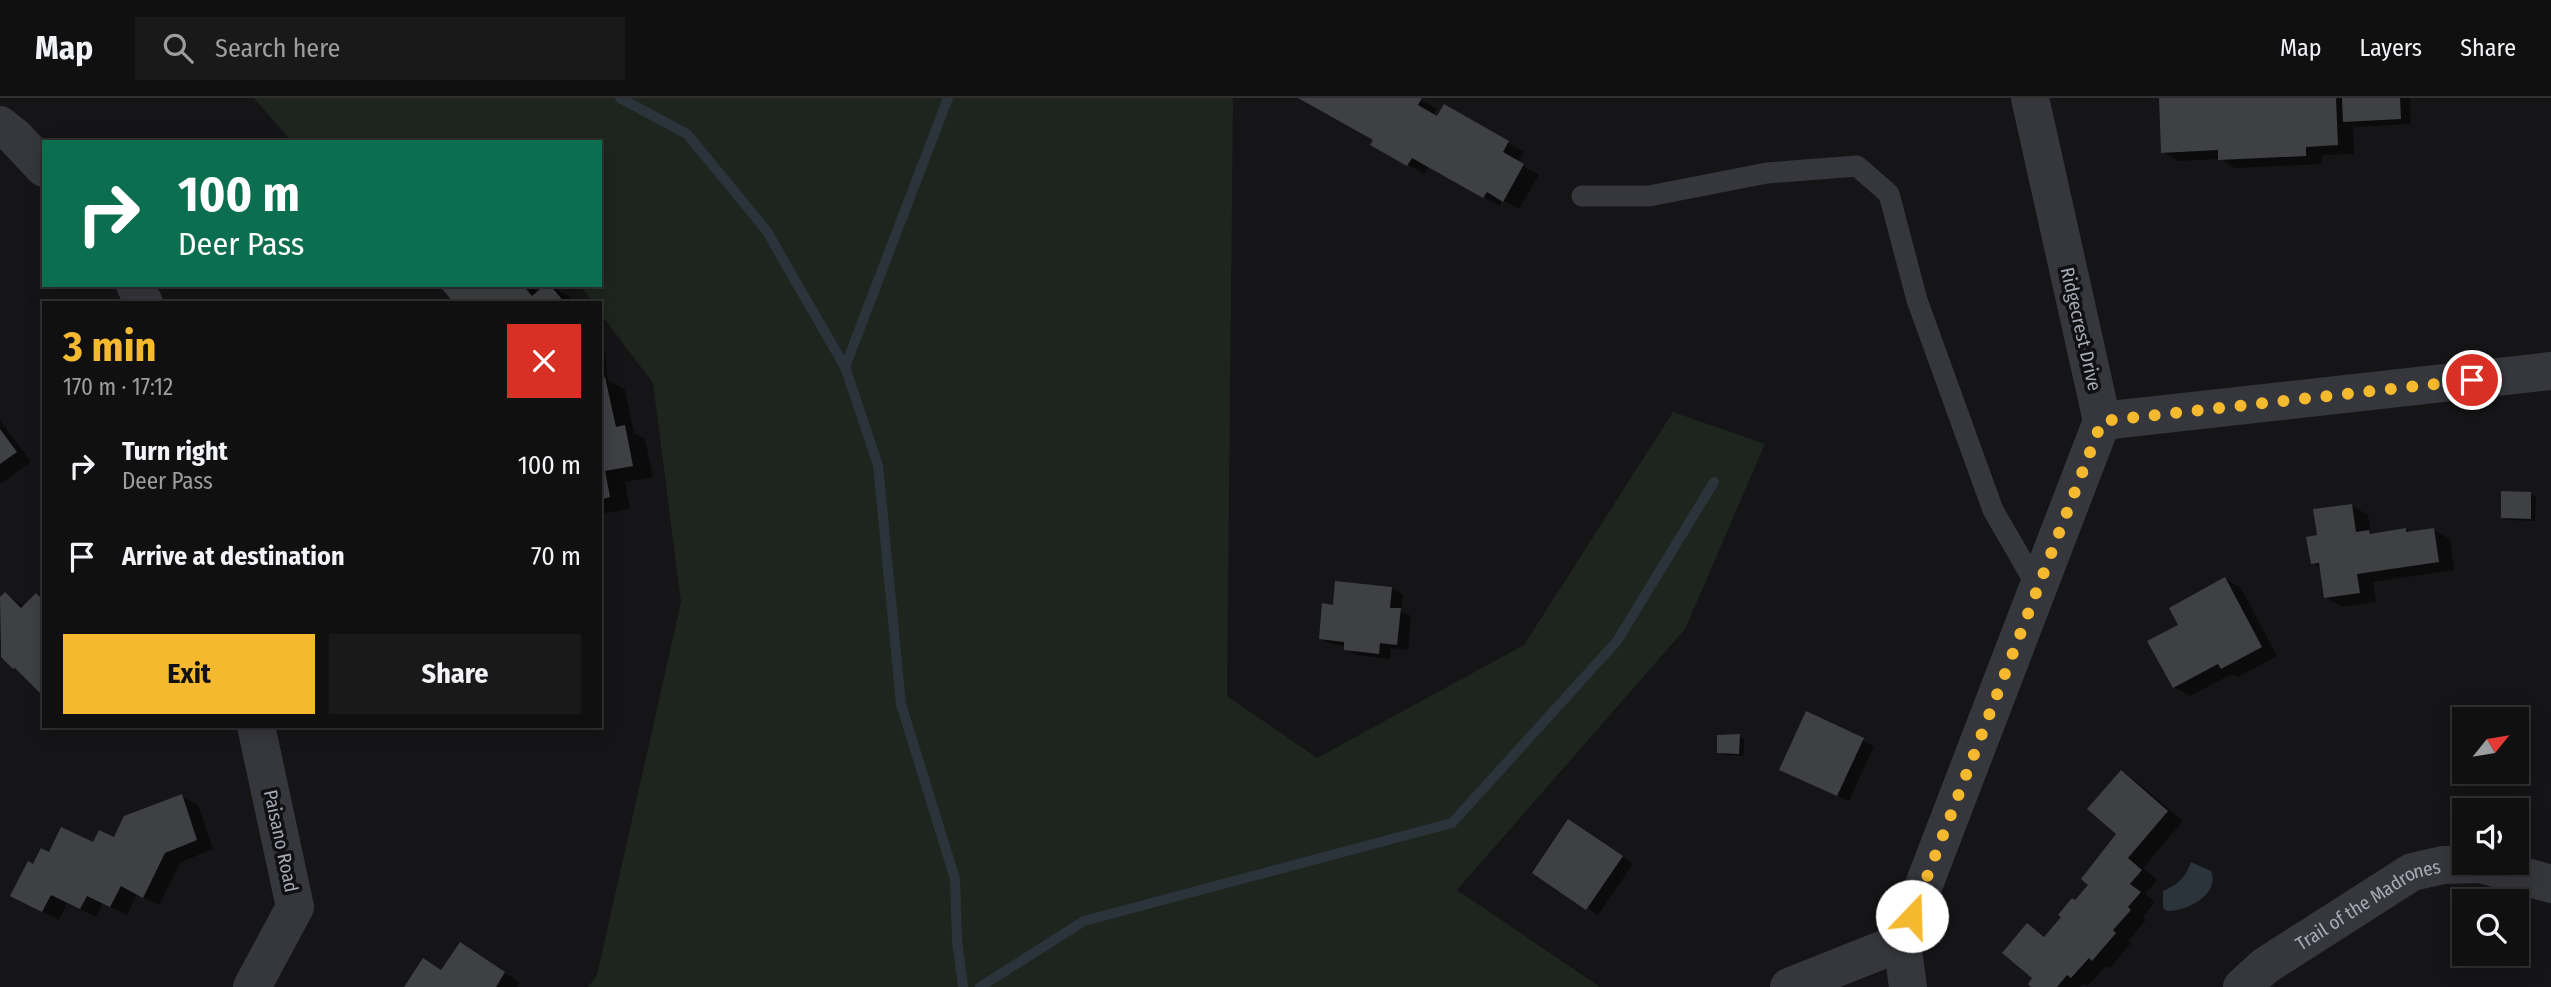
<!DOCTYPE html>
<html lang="en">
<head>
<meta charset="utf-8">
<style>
	body { margin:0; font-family:"Fira Sans Condensed",sans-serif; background:#19191a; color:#f1f3f6; height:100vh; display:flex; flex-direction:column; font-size:26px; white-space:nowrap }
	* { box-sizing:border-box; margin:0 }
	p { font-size:23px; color:#9c9d9f }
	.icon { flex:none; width:38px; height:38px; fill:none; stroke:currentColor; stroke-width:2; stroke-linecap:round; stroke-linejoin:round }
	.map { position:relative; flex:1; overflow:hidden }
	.panel { position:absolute; left:42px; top:203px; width:560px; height:427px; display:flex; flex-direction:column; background:#101011; border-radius:0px; box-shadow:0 4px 18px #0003,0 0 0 2px #303031 }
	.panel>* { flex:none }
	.guide { position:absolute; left:42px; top:42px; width:560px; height:147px; border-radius:0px; box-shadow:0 4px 18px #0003,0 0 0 2px #303031; background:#0b6e4f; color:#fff; overflow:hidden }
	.needle { width:46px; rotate:60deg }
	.tools { position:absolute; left:2452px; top:609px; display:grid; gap:14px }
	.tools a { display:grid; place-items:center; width:77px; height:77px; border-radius:0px; background:#101011; box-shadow:0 4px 18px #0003,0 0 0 2px #303031; font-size:35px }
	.pin { position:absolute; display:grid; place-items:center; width:60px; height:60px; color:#fff; margin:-30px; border:4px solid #fff; border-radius:50%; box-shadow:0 2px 7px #0007 }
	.me { position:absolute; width:77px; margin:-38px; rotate:21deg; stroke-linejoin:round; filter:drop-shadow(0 0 5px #0008) }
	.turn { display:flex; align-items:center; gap:24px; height:147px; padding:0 21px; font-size:32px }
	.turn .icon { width:91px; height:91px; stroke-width:2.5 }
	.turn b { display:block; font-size:49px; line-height:60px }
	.round { display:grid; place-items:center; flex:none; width:74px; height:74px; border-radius:0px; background:#19191a }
	.summary { display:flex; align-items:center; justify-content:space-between; height:119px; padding:0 21px }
	h1 { font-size:42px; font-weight:700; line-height:52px; color:#f5b92f }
	.primary-button { display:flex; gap:14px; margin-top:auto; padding:14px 21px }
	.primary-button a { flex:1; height:80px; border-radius:0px; background:#f5b92f; color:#111; font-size:28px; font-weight:700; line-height:80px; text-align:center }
	.primary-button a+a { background:#19191a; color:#f1f3f6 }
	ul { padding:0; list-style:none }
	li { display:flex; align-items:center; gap:21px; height:91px; padding:0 21px }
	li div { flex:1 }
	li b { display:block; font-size:26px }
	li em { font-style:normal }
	header { display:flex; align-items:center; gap:42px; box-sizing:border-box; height:98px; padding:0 35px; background:#101011; border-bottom:2px solid #303031 }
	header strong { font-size:33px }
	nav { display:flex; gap:38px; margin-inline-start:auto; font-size:24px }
	.search { width:490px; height:63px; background:#19191a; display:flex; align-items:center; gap:18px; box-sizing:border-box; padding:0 24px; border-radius:0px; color:#9c9d9f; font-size:26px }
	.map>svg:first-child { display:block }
	.green { fill:#1d251e }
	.water { fill:#2b333b }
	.shadow { fill:#0007 }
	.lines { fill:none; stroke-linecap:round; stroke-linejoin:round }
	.stream { stroke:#2b333b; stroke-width:10 }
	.building { fill:#3f4044 }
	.lane { stroke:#36373c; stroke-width:21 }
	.street { stroke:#36373c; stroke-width:38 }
	.route { stroke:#f5b92f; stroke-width:12; stroke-dasharray:0 21.6 }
	.labels { text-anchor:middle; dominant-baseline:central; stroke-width:7; stroke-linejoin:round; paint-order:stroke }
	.street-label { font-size:19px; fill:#a7abb7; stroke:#101012 }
</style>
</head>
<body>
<header>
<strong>Map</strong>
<div class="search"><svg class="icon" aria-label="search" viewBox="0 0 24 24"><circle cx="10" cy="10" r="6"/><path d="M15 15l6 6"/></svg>Search here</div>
<nav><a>Map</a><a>Layers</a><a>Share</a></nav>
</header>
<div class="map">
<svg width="2551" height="889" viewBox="0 0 2551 889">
	<rect width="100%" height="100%" fill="#151517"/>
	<polygon class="green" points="254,0 1233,0 1227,598 1317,660 1524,547 1673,314 1765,346 1685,531 1457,792 1600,889 588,889 597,877 681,504 653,285 600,215 600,205 593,205 580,187 600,187 600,44 292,44"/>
	<path class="water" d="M2191,764L2211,773C2221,796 2186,814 2167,813L2163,810V793C2179,786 2185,780 2191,764Z"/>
	<g class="shadow">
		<polygon points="1301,0 1417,0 1437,11 1433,17 1438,20 1445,8 1524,54 1518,65 1539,77 1519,111 1503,102 1500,108 1429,68 1424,76 1373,46 1375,41"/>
		<polygon points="2161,0 2410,0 2411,26 2356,29 2353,27 2354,56 2322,57 2321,66 2235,70 2220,61 2179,63 2162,54"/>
		<polygon points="441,187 532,187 538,195 549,187 568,198 574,205 457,205"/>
		<polygon points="600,250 605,255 608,282 625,292 634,335 645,341 653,379 625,384 630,411 600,416"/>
		<polygon points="0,323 31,364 0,386"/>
		<polygon points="2531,396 2536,399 2535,423 2507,422 2502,419"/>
		<polygon points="2352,408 2368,417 2371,435 2374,437 2406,432 2411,435 2433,432 2450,441 2454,472 2373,484 2376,504 2342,509 2326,499 2322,471 2312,465 2319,439"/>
		<polygon points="2225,481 2241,490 2277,558 2238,579 2232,576 2190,598 2174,589 2180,528"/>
		<polygon points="1392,490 1403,497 1401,513 1411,518 1408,552 1391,550 1390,561 1357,557 1346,551 1346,548 1331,546 1320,540 1335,509"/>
		<polygon points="6,496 25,509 36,497 44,502 44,597 22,575 14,570 0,552 0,502"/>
		<polygon points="1807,616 1874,648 1849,703 1792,677"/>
		<polygon points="1739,638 1744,641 1744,658 1724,657 1719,654"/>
		<polygon points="2121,674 2137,684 2183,723 2143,770 2157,782 2145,796 2155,804 2143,819 2146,822 2128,843 2131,845 2109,871 2106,868 2088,888 2083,885 2080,889 2034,889 2028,827 2046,839 2090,787 2118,735"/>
		<polygon points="182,698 198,707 213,751 181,764 159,807 137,796 127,817 103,805 96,819 67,805 59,822 28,806 34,768 50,756 115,741"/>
		<polygon points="1580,730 1633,766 1598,817 1534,774"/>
		<polygon points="476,856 520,885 517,889 406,889"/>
	</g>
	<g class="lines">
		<g class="stream">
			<polyline points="620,0 687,36 766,132 845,269"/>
			<polyline points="948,0 845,269 878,367 901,606 955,781 957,842 963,889"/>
			<polyline points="980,889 1084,823 1452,725 1617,543 1714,384"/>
		</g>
	</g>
	<g class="building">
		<polygon points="1298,0 1422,0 1418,7 1437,18 1444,6 1509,43 1503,54 1524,66 1503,104 1487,94 1483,100 1412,60 1407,68 1370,47 1373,42"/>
		<polygon points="2159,0 2336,0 2338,47 2306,49 2306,58 2218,62 2218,52 2161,55"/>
		<polygon points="2342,0 2400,0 2401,21 2343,24"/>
		<polygon points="439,187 523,187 532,198 545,187 550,187 565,205 454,205"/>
		<polygon points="605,279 616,329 625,327 633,368 605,373 610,399 600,402 600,280"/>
		<polygon points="0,331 17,354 0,366"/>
		<polygon points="2501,393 2531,394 2531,421 2501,420"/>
		<polygon points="2352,406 2356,434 2369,432 2370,436 2406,430 2406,434 2434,430 2439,464 2357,476 2360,495 2324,500 2319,465 2311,466 2306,439 2317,437 2313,411"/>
		<polygon points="2225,479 2262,549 2221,571 2218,566 2173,590 2147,543 2178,527 2169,510"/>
		<polygon points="1335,483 1392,489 1390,510 1401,510 1397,547 1380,545 1379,556 1344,552 1344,544 1319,541 1322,505 1333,507"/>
		<polygon points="5,494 21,510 36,495 44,503 44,599 15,570 13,571 1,559 0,499"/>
		<polygon points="1806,613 1864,640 1837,698 1779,672"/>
		<polygon points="1740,636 1739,656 1717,655 1717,637"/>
		<polygon points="2121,672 2168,713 2128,760 2142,772 2130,786 2141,794 2128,809 2131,812 2113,832 2116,835 2092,863 2089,860 2071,880 2067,877 2057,889 2031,889 2028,886 2032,880 2002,855 2027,825 2044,839 2061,819 2058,817 2072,800 2075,802 2088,787 2081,781 2116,736 2087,711"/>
		<polygon points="182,696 197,742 165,755 143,800 121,788 110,809 87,798 80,811 51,797 42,814 10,798 28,763 33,766 41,750 49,754 61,729 93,744 99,732 114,739 124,718"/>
		<polygon points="1568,721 1623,758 1586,812 1532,775"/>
		<polygon points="460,844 505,874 496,889 404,889 423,860 441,872"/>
	</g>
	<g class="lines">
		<polyline class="lane" points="1582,98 1649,98 1767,75 1857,68 1889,96 1917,202 1993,412 2038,490"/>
		<g class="street">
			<polyline points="0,27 15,39 44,70"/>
			<polyline points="135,187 144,205"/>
			<polyline points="2102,323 2551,273"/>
			<polyline points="252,889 295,809 256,628"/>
			<polyline points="1789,889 1902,844"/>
			<polyline points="1908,889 1902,844 2102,323 2030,0"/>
			<path id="s1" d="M2242,889L2265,868L2412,774L2443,767L2481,766L2551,786"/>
		</g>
	</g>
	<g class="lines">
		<polyline class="route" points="1912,818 2102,323 2472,282"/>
	</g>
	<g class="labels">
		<g class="street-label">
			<text transform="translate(2081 231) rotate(77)">Ridgecrest Drive</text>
			<text transform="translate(281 743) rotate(78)">Paisano Road</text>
			<text stroke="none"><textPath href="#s1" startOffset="152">Trail of the Madrones</textPath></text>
		</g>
	</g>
</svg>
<div class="tools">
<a><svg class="needle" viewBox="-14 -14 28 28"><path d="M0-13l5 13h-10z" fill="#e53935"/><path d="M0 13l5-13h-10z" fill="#9c9d9f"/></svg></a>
<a><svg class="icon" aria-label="sound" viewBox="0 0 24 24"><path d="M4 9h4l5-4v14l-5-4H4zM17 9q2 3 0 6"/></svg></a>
<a><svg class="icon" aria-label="search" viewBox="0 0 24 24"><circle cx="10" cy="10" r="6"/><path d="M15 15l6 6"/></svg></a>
</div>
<div class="pin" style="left:2472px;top:282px;background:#d93025"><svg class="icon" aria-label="arrive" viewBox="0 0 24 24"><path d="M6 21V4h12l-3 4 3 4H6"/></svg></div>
<svg class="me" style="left:1912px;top:818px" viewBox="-20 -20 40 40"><circle r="19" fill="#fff"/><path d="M0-13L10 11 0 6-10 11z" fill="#f5b92f"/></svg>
<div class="guide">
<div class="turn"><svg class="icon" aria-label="right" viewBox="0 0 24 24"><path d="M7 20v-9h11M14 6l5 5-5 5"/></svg><div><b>100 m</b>Deer Pass</div></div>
</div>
<section class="panel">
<div class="summary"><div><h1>3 min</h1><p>170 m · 17:12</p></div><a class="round" style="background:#d93025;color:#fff"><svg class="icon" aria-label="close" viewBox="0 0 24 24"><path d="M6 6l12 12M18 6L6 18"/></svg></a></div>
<ul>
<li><svg class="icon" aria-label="right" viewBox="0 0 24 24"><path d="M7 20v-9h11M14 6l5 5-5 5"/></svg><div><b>Turn right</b><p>Deer Pass</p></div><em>100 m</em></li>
<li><svg class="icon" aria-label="arrive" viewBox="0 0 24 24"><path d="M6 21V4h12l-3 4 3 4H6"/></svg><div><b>Arrive at destination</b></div><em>70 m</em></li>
</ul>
<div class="primary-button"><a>Exit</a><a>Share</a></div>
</section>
</div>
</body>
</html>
